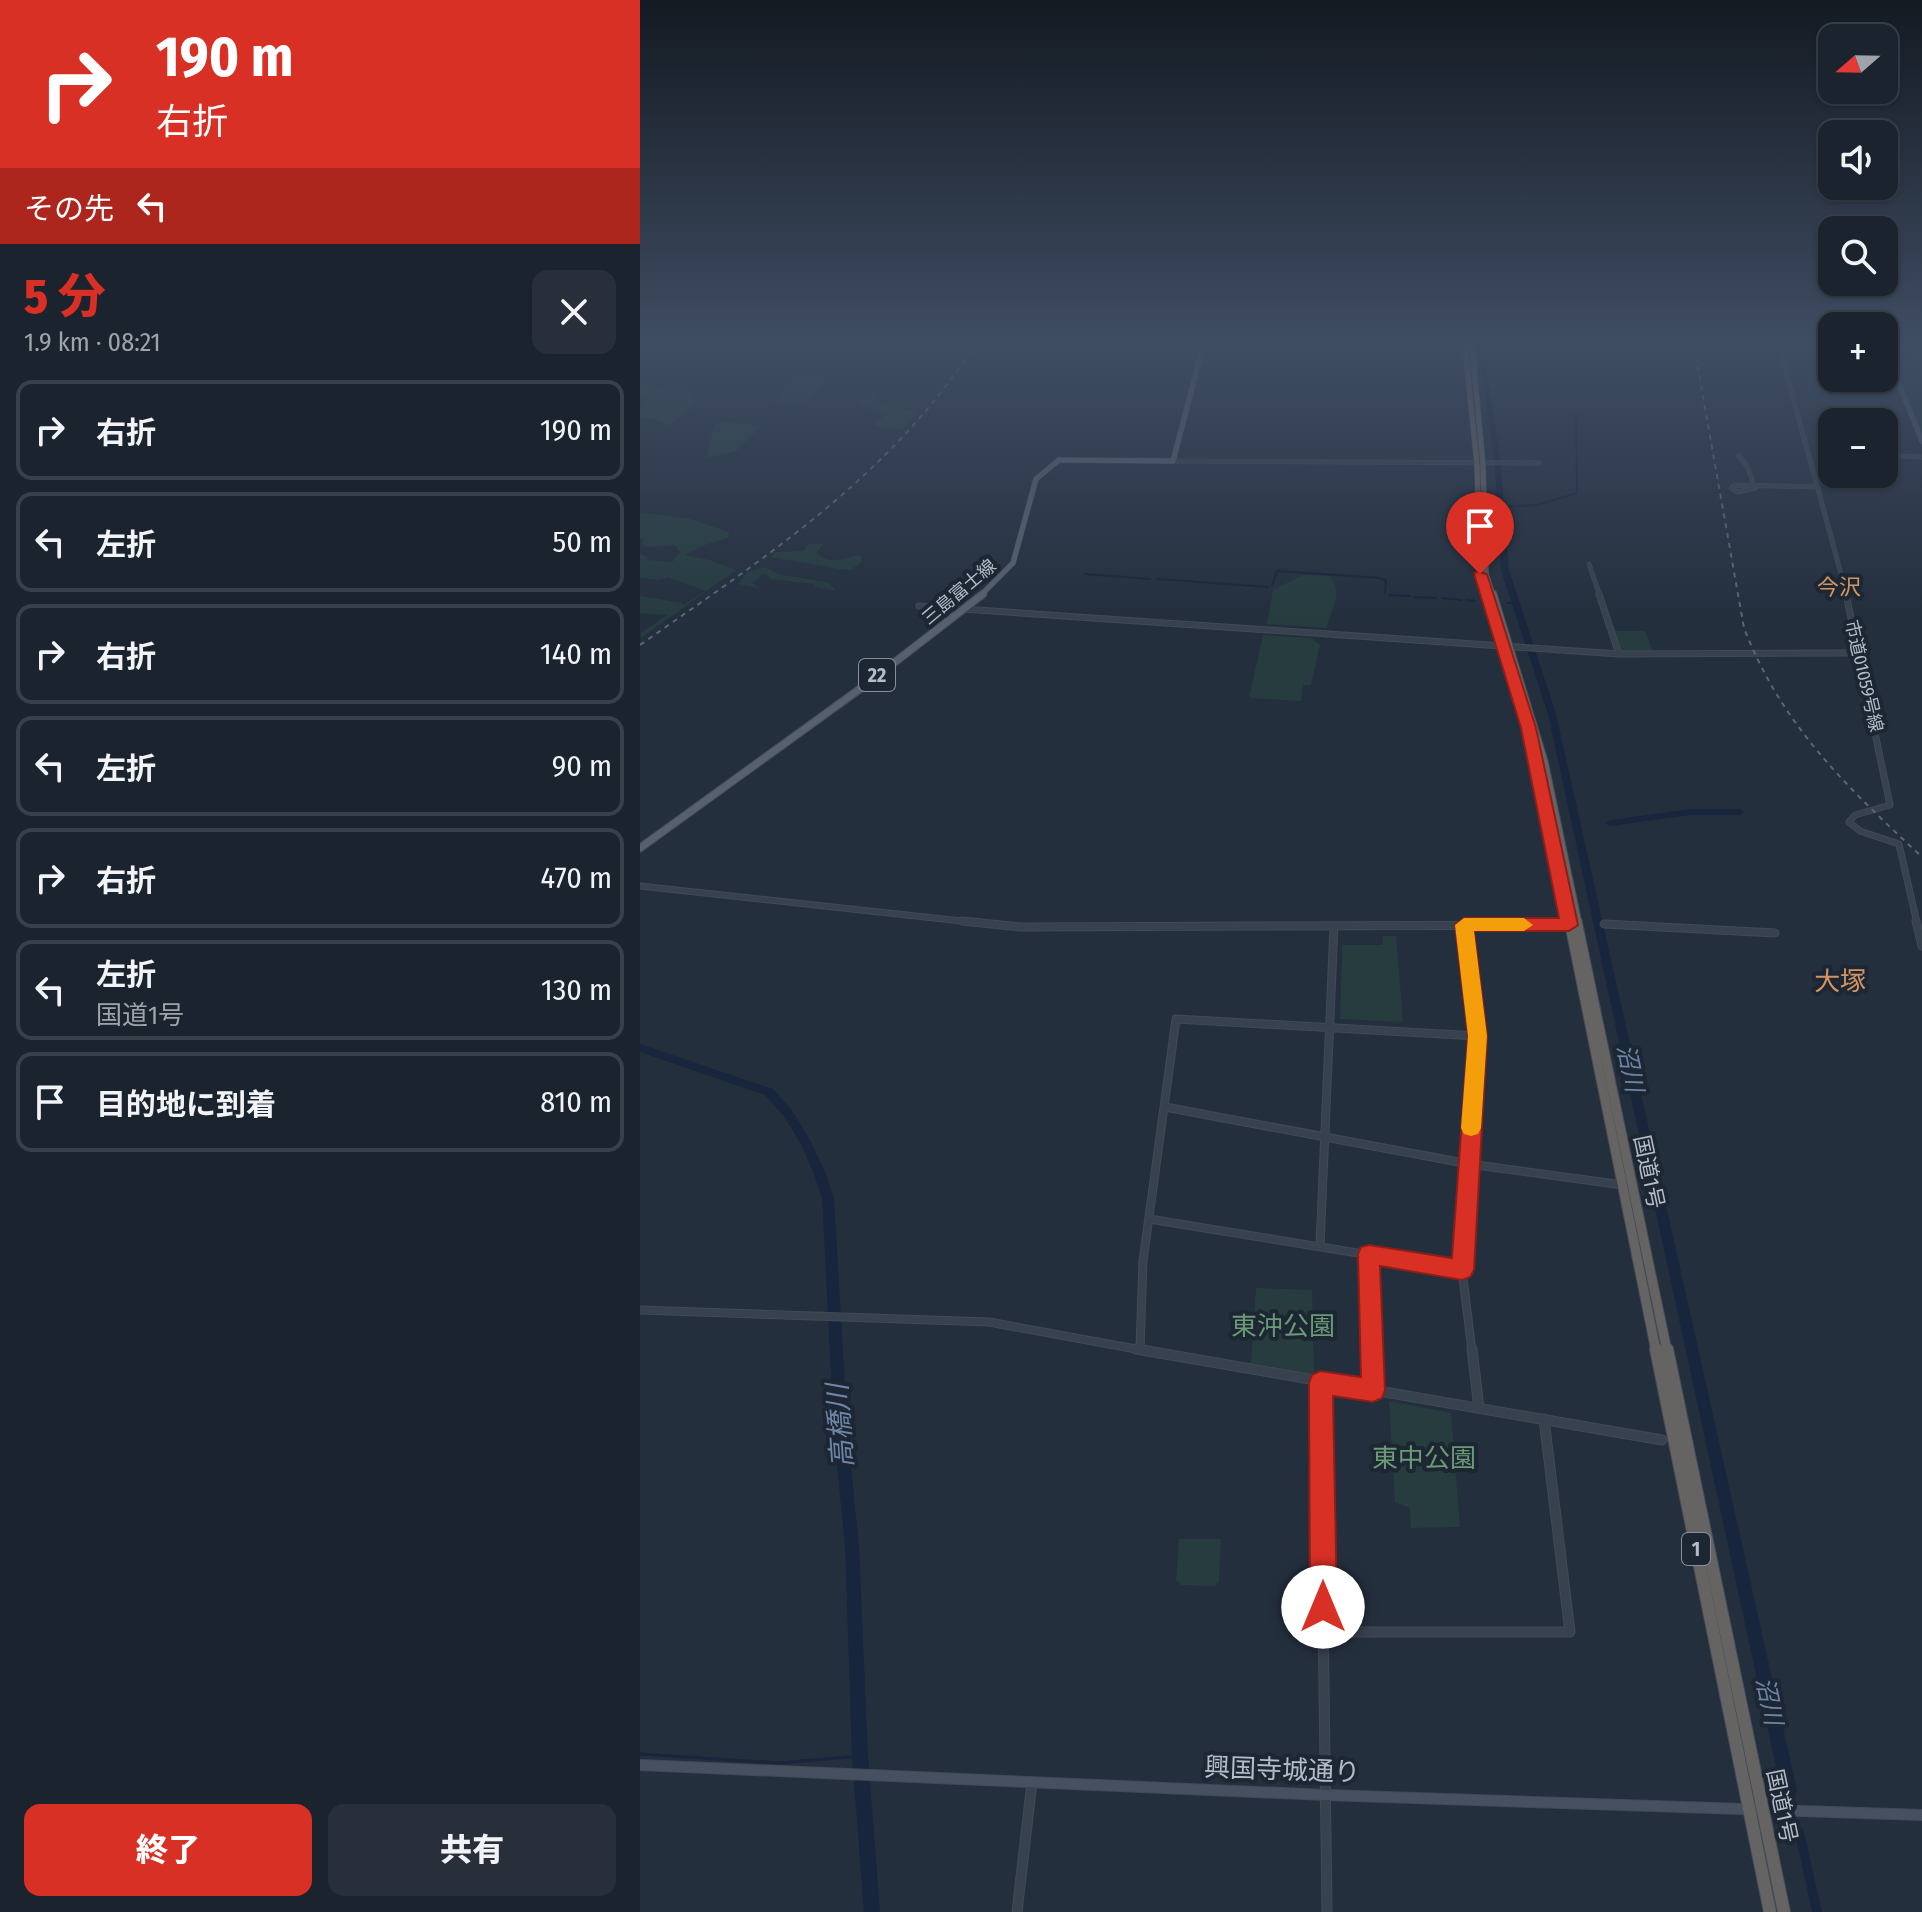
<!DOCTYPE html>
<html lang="ja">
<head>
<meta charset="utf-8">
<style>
	body { margin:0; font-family:"Fira Sans Condensed","Noto Sans JP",sans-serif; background:#282f3a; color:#f1f3f6; height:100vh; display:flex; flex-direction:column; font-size:30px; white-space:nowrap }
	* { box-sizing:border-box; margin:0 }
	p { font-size:26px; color:#a0a4aa }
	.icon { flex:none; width:44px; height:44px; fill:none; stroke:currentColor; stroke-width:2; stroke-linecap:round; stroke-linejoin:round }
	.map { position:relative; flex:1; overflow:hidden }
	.details { display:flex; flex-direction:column; background:#1b232e; width:640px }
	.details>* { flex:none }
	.top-card { background:#d93025; color:#fff; overflow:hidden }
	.needle { width:52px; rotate:250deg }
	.fabs { position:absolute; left:1178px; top:24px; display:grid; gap:16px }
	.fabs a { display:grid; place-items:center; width:80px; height:80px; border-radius:16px; background:#1b232e; box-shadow:0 2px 6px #0004,0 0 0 2px #39404a; font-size:40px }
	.pin { position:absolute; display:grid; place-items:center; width:68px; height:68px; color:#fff; margin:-82px -34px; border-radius:50% 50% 50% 0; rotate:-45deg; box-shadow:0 0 8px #0007 }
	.pin .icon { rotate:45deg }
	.me { position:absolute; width:88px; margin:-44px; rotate:0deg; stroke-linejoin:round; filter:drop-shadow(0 0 6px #0008) }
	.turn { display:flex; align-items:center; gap:28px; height:168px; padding:0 24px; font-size:36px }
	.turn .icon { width:104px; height:104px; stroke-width:2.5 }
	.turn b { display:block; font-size:56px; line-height:68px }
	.then { display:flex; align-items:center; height:76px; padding:0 24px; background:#0003; gap:16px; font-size:30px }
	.round { display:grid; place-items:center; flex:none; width:84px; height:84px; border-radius:16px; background:#282f3a }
	.head { display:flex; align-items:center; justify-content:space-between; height:136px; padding:0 24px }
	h1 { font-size:48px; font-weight:800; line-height:60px; color:#d93025 }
	.primary-button { display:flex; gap:16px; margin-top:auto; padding:16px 24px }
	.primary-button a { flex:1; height:92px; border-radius:16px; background:#d93025; color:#fff; font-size:32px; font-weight:800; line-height:92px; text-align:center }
	.primary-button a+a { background:#282f3a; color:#f1f3f6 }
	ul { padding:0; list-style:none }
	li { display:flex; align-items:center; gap:24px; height:100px; margin:0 16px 12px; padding:0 8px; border:4px solid #39404a; border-radius:16px }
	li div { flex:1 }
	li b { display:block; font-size:30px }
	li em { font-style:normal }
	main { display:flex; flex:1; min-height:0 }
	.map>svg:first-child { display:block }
	.green { fill:#263c3f }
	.water { fill:#17263c }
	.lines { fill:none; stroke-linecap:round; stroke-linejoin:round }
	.stream-far1 { stroke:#17263c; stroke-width:2 }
	.stream { stroke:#17263c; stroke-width:3 }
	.river { fill:#17263c; fill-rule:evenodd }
	.tertiary-far3-casing { stroke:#414a57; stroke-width:5 }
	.tertiary-far2-casing { stroke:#414a57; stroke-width:7 }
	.tertiary-far1-casing { stroke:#414a57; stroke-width:9 }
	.tertiary-casing { stroke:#414a57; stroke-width:11 }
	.secondary-far1-casing { stroke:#414a57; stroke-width:6 }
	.secondary-casing { stroke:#414a57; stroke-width:12 }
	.primary-far1-casing { stroke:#414a57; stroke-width:6 }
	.primary-casing { stroke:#414a57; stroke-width:9 }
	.trunk-far3-casing { stroke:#434c59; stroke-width:6 }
	.trunk-far2-casing { stroke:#434c59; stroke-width:9 }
	.trunk-far1-casing { stroke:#434c59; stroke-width:11 }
	.trunk-casing { stroke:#434c59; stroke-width:14 }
	.tertiary-far3 { stroke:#38414e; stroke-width:4 }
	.tertiary-far2 { stroke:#38414e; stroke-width:5 }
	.tertiary-far1 { stroke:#38414e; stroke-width:7 }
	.tertiary { stroke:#38414e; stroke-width:9 }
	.secondary-far1 { stroke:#465061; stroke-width:5 }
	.secondary { stroke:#465061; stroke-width:10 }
	.primary-far1 { stroke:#56606e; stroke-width:5 }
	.primary { stroke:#56606e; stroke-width:7 }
	.trunk-far3 { stroke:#656462; stroke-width:5 }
	.trunk-far2 { stroke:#656462; stroke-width:7 }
	.trunk-far1 { stroke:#656462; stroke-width:9 }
	.trunk { stroke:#656462; stroke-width:12 }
	.rail { stroke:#5a6575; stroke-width:2; stroke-dasharray:5 5; stroke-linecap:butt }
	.route { fill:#d93025; stroke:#8d1f18; stroke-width:2 }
	.slow { fill:#f59e0b }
	.labels { text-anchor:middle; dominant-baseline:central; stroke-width:8; stroke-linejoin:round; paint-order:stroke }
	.far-street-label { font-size:18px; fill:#b4bcc9; stroke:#1d2633 }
	.shield { fill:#1d2633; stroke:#878f9c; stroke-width:2 }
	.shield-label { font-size:20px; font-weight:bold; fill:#b4bcc9 }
	.far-quarter-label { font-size:22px; fill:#d59563; stroke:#1d2633 }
	.street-label { font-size:22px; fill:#b4bcc9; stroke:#1d2633 }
	.water-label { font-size:24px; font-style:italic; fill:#6d86a8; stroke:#1d2633 }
	.quarter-label { font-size:26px; fill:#d59563; stroke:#1d2633 }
	.near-park-label { font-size:26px; fill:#6b9a76; stroke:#1d2633 }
	.near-street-label { font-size:26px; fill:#b4bcc9; stroke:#1d2633 }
	.near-water-label { font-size:28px; font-style:italic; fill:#6d86a8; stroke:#1d2633 }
</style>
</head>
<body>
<main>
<section class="details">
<div class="top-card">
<div class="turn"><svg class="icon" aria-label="right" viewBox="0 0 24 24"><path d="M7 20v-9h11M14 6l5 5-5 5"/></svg><div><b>190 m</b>右折</div></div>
<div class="then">その先<svg class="icon" aria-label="left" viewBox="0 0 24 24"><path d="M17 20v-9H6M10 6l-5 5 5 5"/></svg></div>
</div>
<div class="head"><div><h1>5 分</h1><p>1.9 km · 08:21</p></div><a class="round"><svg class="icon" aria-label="close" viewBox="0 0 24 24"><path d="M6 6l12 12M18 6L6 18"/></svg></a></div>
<ul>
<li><svg class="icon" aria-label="right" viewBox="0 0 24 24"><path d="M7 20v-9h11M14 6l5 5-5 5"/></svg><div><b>右折</b></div><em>190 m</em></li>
<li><svg class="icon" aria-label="left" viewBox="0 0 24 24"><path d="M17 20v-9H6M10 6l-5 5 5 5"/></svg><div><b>左折</b></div><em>50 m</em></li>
<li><svg class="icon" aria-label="right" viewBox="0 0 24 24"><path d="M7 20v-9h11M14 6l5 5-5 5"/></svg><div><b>右折</b></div><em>140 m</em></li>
<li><svg class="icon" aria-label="left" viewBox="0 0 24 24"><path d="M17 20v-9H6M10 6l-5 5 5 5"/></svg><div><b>左折</b></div><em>90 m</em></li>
<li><svg class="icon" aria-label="right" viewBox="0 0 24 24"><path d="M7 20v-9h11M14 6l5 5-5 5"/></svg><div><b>右折</b></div><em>470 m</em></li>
<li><svg class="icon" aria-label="left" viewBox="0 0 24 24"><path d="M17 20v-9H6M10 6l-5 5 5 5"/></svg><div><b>左折</b><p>国道1号</p></div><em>130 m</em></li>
<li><svg class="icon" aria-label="arrive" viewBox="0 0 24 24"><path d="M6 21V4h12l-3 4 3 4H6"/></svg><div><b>目的地に到着</b></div><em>810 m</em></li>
</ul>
<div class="primary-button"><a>終了</a><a>共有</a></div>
</section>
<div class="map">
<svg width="1282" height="1912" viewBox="0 0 1282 1912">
	<rect width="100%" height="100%" fill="#242f3e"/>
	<g class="green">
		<polygon points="1247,346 1282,346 1282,433"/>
		<path d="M154,376H187C169,404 167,405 134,403Z"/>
		<polygon points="0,385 44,391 54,395 54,406 29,425 12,418 0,418 0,406 6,404 8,394 0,396"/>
		<polygon points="235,393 235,400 251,407 277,412 262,430 236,426 233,424 245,416 230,410 233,406 224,408 217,402"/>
		<polygon points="78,422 119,425 120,427 96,451 67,458 73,429"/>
		<polygon points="0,512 50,519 89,532 88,538 65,545 45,555 70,560 96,570 1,638 1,633 27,615 0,613 0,596 44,603 41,606 66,591 27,577 19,580 0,578 0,554 8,557 7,560 32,562 40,552 35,545 7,547 1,543 4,539 0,538"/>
		<path d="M169,544H183L177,553C190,566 203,558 220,555L222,561L211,570L198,569L131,557L136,552L163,551Z"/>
		<polygon points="126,567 137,574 187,582 197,591 175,587 174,584 130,579 127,574 122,574 113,583 119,588 98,584 107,572"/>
		<path d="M663,575L690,576C705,596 689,610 687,628L627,624L633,590Z"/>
		<polygon points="975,631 1005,631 1013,652 982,652"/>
		<polygon points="623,635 672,638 680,645 671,685 663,685 661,701 609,698"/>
		<polygon points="743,936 756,936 763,1022 700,1019 702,945 742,945"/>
		<polygon points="616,1288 672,1290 674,1374 611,1363"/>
		<polygon points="749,1401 811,1413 820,1527 771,1528 770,1508 755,1502"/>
		<polygon points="539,1539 581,1539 579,1582 574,1586 542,1585 536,1580"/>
	</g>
	<polygon class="water" points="1154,1828 1163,1828 1182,1912 1172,1912"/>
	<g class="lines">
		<g class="stream-far1">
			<polyline points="933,346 935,373"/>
			<polyline points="860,507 897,505 937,493 936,416"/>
			<polyline points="445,574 510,579"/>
			<polyline points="517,579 628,587"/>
			<polyline points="632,586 637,571 740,578 746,581 745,593"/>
			<polyline points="749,595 770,596"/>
			<polyline points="775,597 796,598"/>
			<polyline points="802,598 821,600"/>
			<polyline points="827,600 835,601"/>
			<polyline points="868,603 877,604"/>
		</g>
		<polyline class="stream" points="0,1754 139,1763 220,1756"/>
		<g class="river">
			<polygon points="838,346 844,346 861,469 869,570 916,714 1157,1790 1155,1796 1149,1798 1143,1796 1141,1790 908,714 861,570 855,469"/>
			<polygon points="1051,809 1100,809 1104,812 1100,815 1051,815 970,826 965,823 970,820"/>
			<polygon points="0,1044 133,1089 151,1109 169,1138 185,1172 194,1198 208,1437 219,1545 228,1756 240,1912 224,1912 212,1756 205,1545 194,1437 182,1198 173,1172 161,1144 143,1115 125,1095 0,1052"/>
		</g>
		<g class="tertiary-far3-casing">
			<g id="tertiary-far3">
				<polyline points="1139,346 1207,596"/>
				<polyline points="1099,456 1107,466 1115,488"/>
				<polyline points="1255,460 1256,456 1282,457"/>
				<polyline points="533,461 899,463"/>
				<polyline points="1115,488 1098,492 1091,488 1094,485 1177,487"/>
				<polyline points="949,564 960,596"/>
			</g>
		</g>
		<g class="tertiary-far2-casing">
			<g id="tertiary-far2">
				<polyline points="959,594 979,654"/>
				<polyline points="1206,594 1250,805 1215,815 1209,822 1220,831 1259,844 1277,923"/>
				<polyline points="279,606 979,654 1219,653"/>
				<polyline points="0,886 340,923"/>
			</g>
		</g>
		<g class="tertiary-far1-casing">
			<g id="tertiary-far1">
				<polyline points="322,921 380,927 929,925"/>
				<polyline points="1276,921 1282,946"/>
				<polyline points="964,924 1135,933"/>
				<polyline points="824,925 837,1036 822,1270 832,1351"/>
				<polyline points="525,1107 829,1164 983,1185"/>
				<polyline points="509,1219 822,1270"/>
				<polyline points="680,1245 694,926"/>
				<polyline points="729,1254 732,1351"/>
				<polyline points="0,1310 349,1322 507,1351"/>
				<polyline points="500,1349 503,1261 536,1019 837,1036"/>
			</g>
		</g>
		<g class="tertiary-casing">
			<g id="tertiary">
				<polyline points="496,1349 1022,1440"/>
				<polyline points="732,1349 733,1390"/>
				<polyline points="832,1349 839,1408"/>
				<polyline points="680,1383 687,1912"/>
				<polyline points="683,1632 930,1632 904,1419"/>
				<polyline points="377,1912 392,1782"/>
			</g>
		</g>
		<g class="secondary-far1-casing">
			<polyline id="secondary-far1" points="1244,346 1282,441"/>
		</g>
		<g class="secondary-casing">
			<polyline id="secondary" points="0,1765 686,1795 1282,1815"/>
		</g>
		<g class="primary-far1-casing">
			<polyline id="primary-far1" points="340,596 373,563 396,479 419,460 533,461 563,346"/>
		</g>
		<g class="primary-casing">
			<polyline id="primary" points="0,848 224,686 343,594"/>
		</g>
		<g class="trunk-far3-casing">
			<g id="trunk-far3">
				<polyline points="825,346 837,465 840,574 847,596"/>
				<polyline points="832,346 843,465 846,574 853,596"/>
			</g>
		</g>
		<g class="trunk-far2-casing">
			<g id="trunk-far2">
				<polyline points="847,594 883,706 929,923"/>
				<polyline points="853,594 904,761 938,923"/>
			</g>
		</g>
		<g class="trunk-far1-casing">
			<g id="trunk-far1">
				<polyline points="929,921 1016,1351"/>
				<polyline points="937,921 1027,1351"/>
			</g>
		</g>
		<g class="trunk-casing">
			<g id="trunk">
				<polyline points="1016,1349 1130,1912"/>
				<polyline points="1027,1349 1144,1912"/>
			</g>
		</g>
		<use href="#tertiary-far3" class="tertiary-far3"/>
		<use href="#tertiary-far2" class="tertiary-far2"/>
		<use href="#tertiary-far1" class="tertiary-far1"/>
		<use href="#tertiary" class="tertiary"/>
		<use href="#secondary-far1" class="secondary-far1"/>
		<use href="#secondary" class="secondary"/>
		<use href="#primary-far1" class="primary-far1"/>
		<use href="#primary" class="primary"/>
		<use href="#trunk-far3" class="trunk-far3"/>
		<use href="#trunk-far2" class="trunk-far2"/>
		<use href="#trunk-far1" class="trunk-far1"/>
		<use href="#trunk" class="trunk"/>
		<g class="rail">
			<path d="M1054,346L1104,628C1142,726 1207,787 1282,857"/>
			<path d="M0,645C127,556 248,478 334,346"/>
		</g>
	</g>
	<linearGradient id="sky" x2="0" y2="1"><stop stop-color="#141a22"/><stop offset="0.56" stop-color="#3f4d63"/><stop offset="1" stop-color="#3f4d63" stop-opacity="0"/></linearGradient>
	<rect width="1282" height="614" fill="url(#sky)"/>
	<polygon class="route" points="836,571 847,574 896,728 938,925 929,931 834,931 847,1036 834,1270 830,1277 822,1280 740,1266 745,1390 742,1398 733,1402 693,1396 697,1607 693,1616 683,1620 674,1616 670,1607 669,1383 672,1375 680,1371 721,1377 718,1254 721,1247 729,1245 812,1258 828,1036 815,925 824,918 919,918 881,728 834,574"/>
	<polygon class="slow" points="824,918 884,918 893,925 884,931 834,931 847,1036 841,1128 838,1134 831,1136 824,1134 821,1128 828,1036 815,925"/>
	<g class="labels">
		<g class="far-street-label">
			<text transform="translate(319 592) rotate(-40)">三島富士線</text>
			<text transform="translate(1224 676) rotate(77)">市道01059号線</text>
		</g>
		<g class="shield">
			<rect x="219" y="659" width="36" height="32" rx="6"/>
			<rect x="1042" y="1533" width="28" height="32" rx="6"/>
		</g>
		<g class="shield-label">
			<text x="237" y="675">22</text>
			<text x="1056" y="1549">1</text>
		</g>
		<g class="far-quarter-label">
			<text x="1199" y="587">今沢</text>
		</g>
		<g class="street-label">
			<text transform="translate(1009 1172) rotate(78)">国道1号</text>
			<text transform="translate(1142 1806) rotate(78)">国道1号</text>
		</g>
		<g class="water-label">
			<text transform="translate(990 1068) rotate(78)">沼川</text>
			<text transform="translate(1129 1701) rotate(78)">沼川</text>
		</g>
		<g class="quarter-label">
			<text x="1200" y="981">大塚</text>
		</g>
		<g class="near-park-label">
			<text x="643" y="1326">東沖公園</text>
			<text x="784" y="1458">東中公園</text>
		</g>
		<g class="near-street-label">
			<text transform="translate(642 1770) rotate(2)">興国寺城通り</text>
		</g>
		<g class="near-water-label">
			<text transform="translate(200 1426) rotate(-94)">高橋川</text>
		</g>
	</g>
</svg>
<div class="fabs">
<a><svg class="needle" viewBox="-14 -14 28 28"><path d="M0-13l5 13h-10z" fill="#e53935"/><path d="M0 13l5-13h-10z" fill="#a0a4aa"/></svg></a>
<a><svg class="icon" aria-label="sound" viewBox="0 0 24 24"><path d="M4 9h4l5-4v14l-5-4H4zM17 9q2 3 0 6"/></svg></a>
<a><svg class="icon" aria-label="search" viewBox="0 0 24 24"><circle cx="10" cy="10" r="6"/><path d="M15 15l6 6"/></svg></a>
<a>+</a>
<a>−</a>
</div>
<div class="pin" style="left:840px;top:574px;background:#d93025"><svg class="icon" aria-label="arrive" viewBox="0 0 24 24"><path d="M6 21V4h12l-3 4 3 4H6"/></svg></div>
<svg class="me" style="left:683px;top:1607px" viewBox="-20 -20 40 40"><circle r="19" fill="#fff"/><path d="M0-13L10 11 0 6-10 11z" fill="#d93025"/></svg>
</div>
</main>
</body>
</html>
